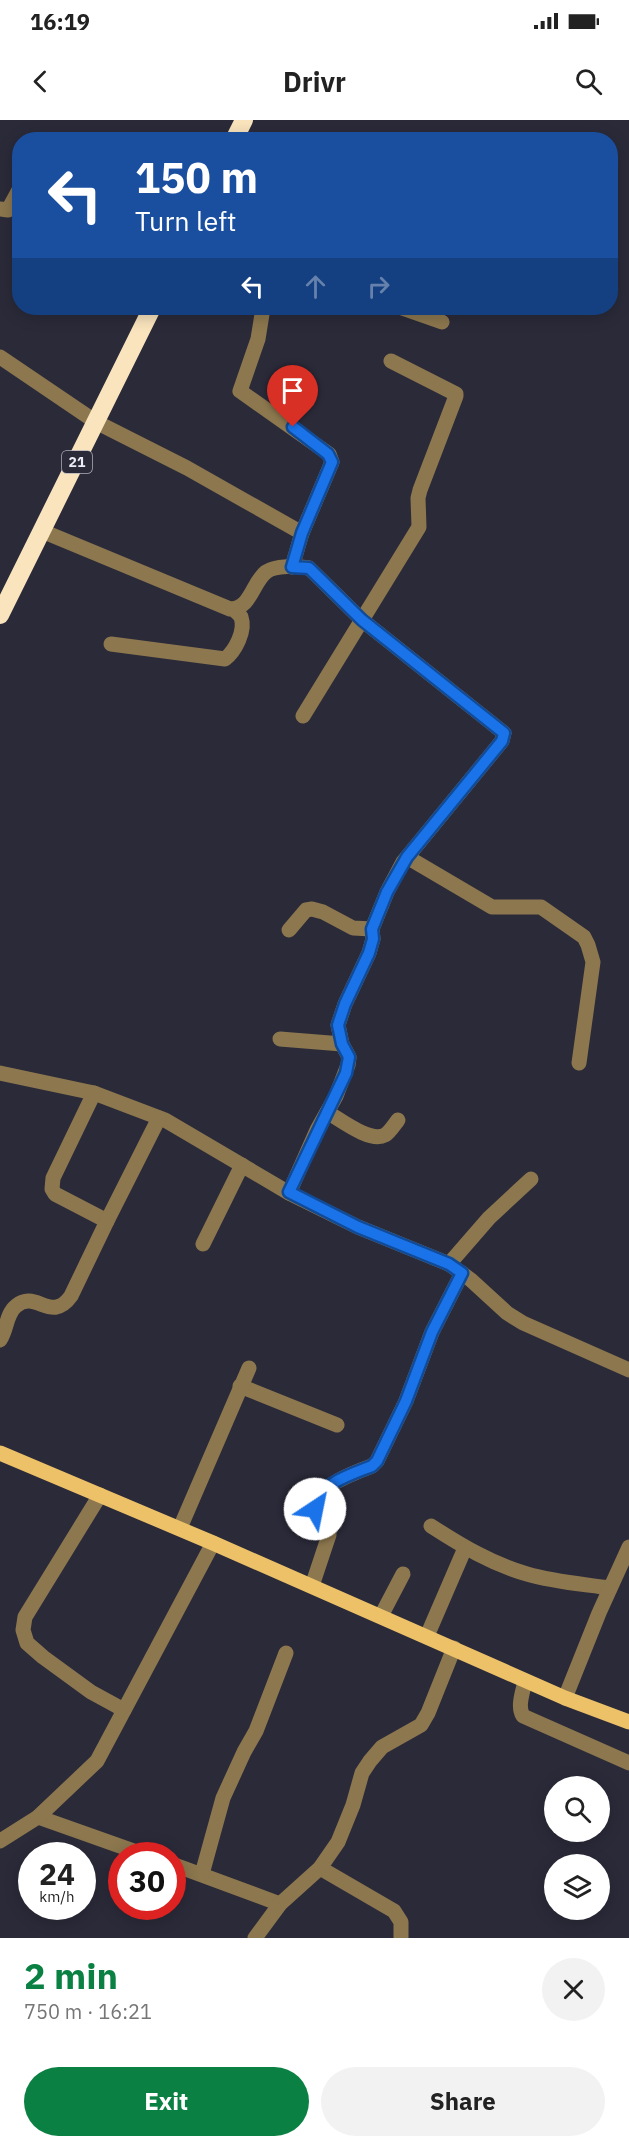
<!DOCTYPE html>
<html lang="en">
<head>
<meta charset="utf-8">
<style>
	body { margin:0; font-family:"IBM Plex Sans",sans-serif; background:#f2f2f2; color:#222; height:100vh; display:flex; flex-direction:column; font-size:22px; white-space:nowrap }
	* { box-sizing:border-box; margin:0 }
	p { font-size:20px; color:#767676 }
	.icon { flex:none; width:33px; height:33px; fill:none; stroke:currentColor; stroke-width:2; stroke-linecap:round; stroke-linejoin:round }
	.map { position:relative; height:1818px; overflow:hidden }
	.sheet { display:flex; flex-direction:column; background:#fff; flex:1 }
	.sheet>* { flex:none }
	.top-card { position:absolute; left:12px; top:12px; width:606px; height:183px; border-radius:24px; box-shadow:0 3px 15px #0003; background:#1a4fa0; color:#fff; overflow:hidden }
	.buttons { position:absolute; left:544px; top:1656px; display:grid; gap:12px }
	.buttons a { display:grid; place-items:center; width:66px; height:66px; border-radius:50%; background:#fff; box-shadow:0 3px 15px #0003; font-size:30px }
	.speed { position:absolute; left:18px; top:1722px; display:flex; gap:12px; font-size:30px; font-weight:700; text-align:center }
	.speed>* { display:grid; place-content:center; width:78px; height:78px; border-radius:50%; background:#fff; box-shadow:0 3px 15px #0003; line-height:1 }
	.speed small { font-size:15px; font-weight:400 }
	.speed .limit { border:9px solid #d22; background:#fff; color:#111 }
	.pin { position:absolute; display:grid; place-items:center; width:51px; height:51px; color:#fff; margin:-62px -26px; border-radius:50% 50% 50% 0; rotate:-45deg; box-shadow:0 0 6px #0007 }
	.pin .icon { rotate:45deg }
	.me { position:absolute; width:66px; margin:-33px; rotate:34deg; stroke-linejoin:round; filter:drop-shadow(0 0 4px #0008) }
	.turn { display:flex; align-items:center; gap:21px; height:126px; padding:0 24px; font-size:27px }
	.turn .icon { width:78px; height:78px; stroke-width:2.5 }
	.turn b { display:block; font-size:42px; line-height:51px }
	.lanes { display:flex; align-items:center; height:57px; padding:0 24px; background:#0003; justify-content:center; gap:30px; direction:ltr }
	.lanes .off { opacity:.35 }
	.round { display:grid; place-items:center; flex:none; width:63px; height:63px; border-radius:32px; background:#f2f2f2 }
	.summary { display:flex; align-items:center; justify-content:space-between; height:102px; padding:0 24px }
	h1 { font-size:36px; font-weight:700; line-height:45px; color:#0b8043 }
	.primary-button { display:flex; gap:12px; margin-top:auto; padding:12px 24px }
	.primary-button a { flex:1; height:69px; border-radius:36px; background:#0b8043; color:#fff; font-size:24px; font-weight:700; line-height:69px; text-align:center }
	.primary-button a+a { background:#f2f2f2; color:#222 }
	.status { display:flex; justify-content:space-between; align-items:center; height:42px; padding:0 30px; background:#fff; direction:ltr }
	.status svg { height:16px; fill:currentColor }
	header { display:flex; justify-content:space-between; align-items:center; height:78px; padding:0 24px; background:#fff; font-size:27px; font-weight:700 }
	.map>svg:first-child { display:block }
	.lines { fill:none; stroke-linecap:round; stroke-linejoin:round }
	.minor { stroke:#8c774e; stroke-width:15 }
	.major { stroke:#edc168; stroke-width:15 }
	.highway { stroke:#f9e4bd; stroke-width:18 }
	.route-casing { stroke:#114b97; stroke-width:15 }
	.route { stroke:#1a73e8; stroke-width:10 }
	.labels { text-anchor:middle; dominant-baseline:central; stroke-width:4.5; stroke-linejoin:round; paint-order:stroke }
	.shield { fill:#2b2a39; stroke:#b1b1bd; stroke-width:1.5 }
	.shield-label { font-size:14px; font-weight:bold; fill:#ebebf5 }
</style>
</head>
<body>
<div class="status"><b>16:19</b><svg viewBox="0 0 49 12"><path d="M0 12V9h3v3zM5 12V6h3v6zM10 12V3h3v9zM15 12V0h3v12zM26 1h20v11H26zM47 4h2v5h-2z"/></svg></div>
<header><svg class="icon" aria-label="back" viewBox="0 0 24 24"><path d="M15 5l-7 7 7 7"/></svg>Drivr<svg class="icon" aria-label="search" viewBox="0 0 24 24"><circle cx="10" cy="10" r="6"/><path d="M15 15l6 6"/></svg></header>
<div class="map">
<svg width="629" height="1818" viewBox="0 0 629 1818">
	<rect width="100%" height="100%" fill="#2b2a39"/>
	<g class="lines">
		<g class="minor">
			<polyline points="0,89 8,90 20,68"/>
			<polyline points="263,188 258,219 240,271 329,334 332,342 302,413 292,447"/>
			<polyline points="402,188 442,202"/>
			<polyline points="0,237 96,302 187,348 302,413"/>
			<path d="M42,411L230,489C251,489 252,463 266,452C275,445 298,446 309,448L362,500L504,613L502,621L403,742L387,772L372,809L373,819L369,833L345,884L338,905L342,924L349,937L348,945L336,976L317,1010L289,1073"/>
			<path d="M111,524L225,539C235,531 246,511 241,497C239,494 236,492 234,489"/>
			<polyline points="303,596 419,407 418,378 420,370 456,276 456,274 391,241"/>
			<polyline points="407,737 492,787 541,787 584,817 588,825 593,842 579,943"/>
			<polyline points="289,810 306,790 312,789 323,792 353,808 372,809"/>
			<polyline points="280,919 342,924"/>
			<polyline points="0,953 94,973 165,1000 289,1073 358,1107 449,1144 471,1160 507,1193 523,1203 629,1250"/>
			<polyline points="94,973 53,1058 52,1069 55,1074 107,1101"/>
			<path d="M327,992C341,1000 370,1023 385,1015C390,1012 394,1005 398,1000"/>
			<polyline points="203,1124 242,1045"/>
			<polyline points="449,1144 489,1098 531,1059"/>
			<path d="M0,1220C7,1210 6,1194 16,1186C36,1169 51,1204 71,1176L107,1101L159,998"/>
			<polyline points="240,1266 337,1305"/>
			<polyline points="100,1375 25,1497 23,1510 27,1523 43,1537 91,1572 124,1590"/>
			<path d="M431,1406C462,1426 492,1444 527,1454C554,1462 583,1464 610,1468"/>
			<polyline points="180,1408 249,1248"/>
			<path d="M312,1466L329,1415V1407C325,1401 316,1397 315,1389C311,1368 356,1352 372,1346L377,1341L406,1281L432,1212L462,1153"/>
			<polyline points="381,1496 403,1454"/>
			<polyline points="427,1516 465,1428"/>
			<path d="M525,1561C523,1572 517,1586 523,1596L629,1643"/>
			<polyline points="565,1578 599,1493 629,1427"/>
			<polyline points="38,1697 148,1736"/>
			<polyline points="0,1721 38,1697 97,1641 213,1423"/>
			<polyline points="172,1744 280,1784"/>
			<polyline points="320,1748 394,1791 401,1802 401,1818"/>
			<polyline points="202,1754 223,1678 244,1632 256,1611 286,1533"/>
			<polyline points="255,1818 280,1784 320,1748 338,1722 353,1685 362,1653 370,1641 382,1627 421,1605 428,1593 454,1528"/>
		</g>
		<polyline class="major" points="0,1333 213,1423 565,1578 629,1602"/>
		<g class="highway">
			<polyline points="234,20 244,0"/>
			<polyline points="0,495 152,188"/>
		</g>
	</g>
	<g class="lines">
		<g class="route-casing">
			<path id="route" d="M293,307L328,334L332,342L302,413L292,447L309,448L362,500L504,613L502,621L407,737L387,772L372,809L373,819L369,833L345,884L338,905L342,924L349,937L346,953L289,1072L358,1107L449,1144L462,1153L432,1212L406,1281L377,1341L372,1346C352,1354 317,1364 315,1389"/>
		</g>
		<use href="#route" class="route"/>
	</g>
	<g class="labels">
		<rect class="shield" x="62" y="331" width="30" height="22" rx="4.5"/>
		<g class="shield-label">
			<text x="77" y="342">21</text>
		</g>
	</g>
</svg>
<div class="buttons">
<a><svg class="icon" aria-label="search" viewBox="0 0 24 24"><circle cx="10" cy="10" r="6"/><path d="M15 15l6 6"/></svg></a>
<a><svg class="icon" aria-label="layers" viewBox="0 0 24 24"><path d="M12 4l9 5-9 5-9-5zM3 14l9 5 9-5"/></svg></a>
</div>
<div class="speed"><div>24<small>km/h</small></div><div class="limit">30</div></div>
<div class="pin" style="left:293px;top:307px;background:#d93025"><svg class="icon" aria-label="arrive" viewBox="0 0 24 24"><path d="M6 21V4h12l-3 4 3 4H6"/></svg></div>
<svg class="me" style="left:315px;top:1389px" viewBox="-20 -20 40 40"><circle r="19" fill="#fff"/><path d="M0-13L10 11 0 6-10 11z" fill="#1a73e8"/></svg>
<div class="top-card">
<div class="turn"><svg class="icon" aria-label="left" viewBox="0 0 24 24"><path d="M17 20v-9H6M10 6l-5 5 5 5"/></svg><div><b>150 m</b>Turn left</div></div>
<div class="lanes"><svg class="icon" aria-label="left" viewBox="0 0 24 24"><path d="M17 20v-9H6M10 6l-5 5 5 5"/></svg><svg class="icon off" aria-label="ahead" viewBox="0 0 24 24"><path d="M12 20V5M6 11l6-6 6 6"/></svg><svg class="icon off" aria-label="right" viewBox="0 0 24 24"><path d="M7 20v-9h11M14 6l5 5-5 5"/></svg></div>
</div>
</div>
<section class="sheet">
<div class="summary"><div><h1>2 min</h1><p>750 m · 16:21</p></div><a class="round"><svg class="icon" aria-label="close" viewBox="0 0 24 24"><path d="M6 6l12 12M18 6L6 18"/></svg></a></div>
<div class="primary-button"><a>Exit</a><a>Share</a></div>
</section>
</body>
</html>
